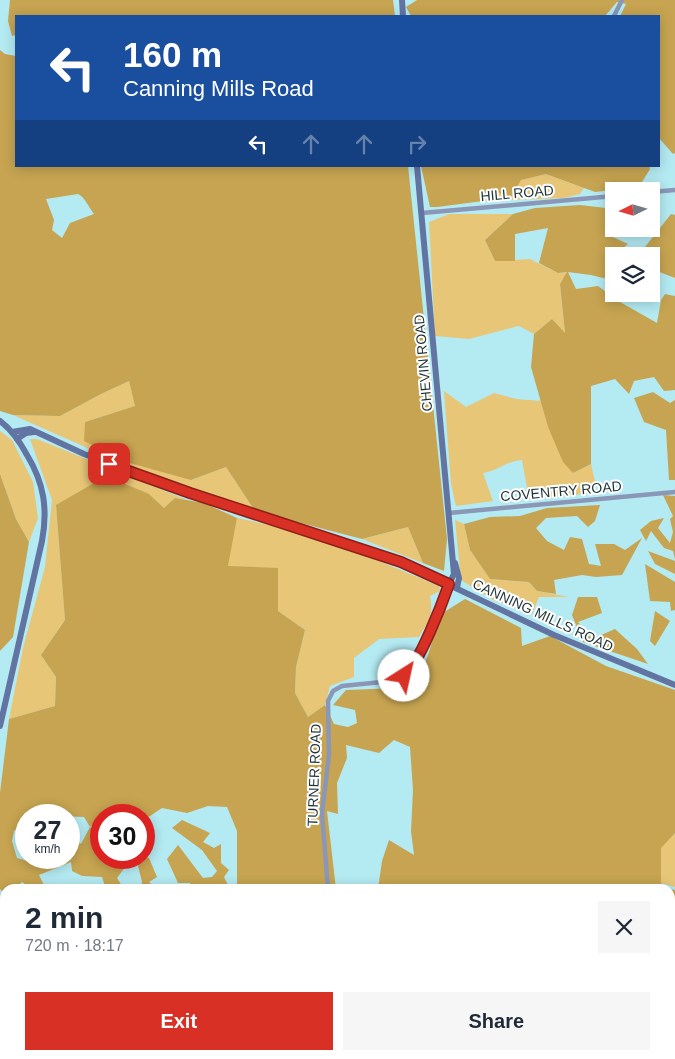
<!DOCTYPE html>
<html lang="en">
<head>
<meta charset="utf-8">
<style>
	body { margin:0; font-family:Arial,sans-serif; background:#f6f6f7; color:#1f2937; height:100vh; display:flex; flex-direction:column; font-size:19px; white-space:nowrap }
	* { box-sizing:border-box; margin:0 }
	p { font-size:16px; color:#747a83 }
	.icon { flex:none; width:28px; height:28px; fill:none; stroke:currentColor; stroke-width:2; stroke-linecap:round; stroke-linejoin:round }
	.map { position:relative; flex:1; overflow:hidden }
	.drawer { position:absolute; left:0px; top:884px; width:675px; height:176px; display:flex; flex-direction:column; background:#fff; border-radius:15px 15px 0 0; box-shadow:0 2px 12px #0003 }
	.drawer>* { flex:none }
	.guide { position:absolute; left:15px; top:15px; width:645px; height:152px; border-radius:0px; box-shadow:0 2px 12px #0003; background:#1a4fa0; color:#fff; overflow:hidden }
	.needle { width:32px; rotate:265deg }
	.buttons { position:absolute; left:605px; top:182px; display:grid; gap:10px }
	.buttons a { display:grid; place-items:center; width:55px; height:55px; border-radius:0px; background:#fff; box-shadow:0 2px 12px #0003; font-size:25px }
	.speed { position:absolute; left:15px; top:804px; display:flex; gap:10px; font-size:25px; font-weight:700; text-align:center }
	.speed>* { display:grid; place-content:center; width:65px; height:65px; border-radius:50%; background:#fff; box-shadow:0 2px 12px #0003; line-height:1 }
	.speed small { font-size:12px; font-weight:400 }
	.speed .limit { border:8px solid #d22; background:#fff; color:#111 }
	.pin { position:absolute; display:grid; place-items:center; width:42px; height:42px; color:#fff; margin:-21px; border-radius:10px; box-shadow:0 2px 8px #0006 }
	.me { position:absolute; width:55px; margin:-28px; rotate:35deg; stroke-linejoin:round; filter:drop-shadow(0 0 4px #0008) }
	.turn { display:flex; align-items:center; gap:18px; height:105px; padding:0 25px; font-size:22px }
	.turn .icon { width:65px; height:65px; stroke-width:2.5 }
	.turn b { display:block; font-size:35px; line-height:42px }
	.lanes { display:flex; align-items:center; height:48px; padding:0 25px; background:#0003; justify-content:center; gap:25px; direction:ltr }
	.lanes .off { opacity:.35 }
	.round { display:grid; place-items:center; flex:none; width:52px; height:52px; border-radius:0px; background:#f6f6f7 }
	.head { display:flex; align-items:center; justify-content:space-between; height:85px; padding:0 25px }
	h1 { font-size:30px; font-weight:700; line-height:38px }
	.cta { display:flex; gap:10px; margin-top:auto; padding:10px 25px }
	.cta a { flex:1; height:58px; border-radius:0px; background:#d93025; color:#fff; font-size:20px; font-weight:700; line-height:58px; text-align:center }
	.cta a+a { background:#f6f6f7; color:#1f2937 }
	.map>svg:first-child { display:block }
	.green { fill:#e7c678 }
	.forest { fill:#c6a451; fill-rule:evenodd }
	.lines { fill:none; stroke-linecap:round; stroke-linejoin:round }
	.street { stroke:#8a97b7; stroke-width:4.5 }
	.secondary { stroke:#6274a2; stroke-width:6 }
	.route-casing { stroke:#8d1f18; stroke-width:12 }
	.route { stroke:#d93025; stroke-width:9 }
	.labels { text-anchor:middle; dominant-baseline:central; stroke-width:4; stroke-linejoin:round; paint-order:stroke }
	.street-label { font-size:14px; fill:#1e3437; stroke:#fff }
</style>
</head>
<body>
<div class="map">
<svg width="675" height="1059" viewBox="0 0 675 1059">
	<rect width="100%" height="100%" fill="#b4eaf2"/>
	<g class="green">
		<polygon points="546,174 584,188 580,194 564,198 483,201 491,190 521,180"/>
		<polygon points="449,214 513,214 485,240 495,261 530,259 558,273 568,272 560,284 565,334 552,319 534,334 519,326 469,339 435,336 429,222"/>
		<polygon points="129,381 135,406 85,422 191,480 226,467 255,511 119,462 13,415 60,416 101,394"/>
		<path d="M444,391L466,407L494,393L516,399L541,401L548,427L573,473L591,464L595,481L594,493L529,499L522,460C507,461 497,471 483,473L493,501L456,506L451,484Z"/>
		<polygon points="0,431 12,440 33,482 38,518 29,542 16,519 0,474"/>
		<polygon points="30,439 37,439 187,500 175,498 164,508 149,494 56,505 65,620 41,655 56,677 55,706 9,719 23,648 45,567 52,500"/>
		<path d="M237,518L293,530L369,557L439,586L440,591L430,596C434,615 428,621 419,637L379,639L354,658V677L330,686L325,705L308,717L295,693L296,667L305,630L278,611V569L227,567Z"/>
		<polygon points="455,520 464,524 470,550 490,579 529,582 537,591 569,597 539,597 532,614 493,600 461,580"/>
		<polygon points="408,527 423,563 362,539"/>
		<polygon points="675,833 675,887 661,883 661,847"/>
	</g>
	<g class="forest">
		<polygon points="10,0 393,0 395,16 16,16 16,35 12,36 8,21"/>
		<polygon points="417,0 675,0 675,153 673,154 659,138 659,16 620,16 626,4 617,2 605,16 411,16 406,7"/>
		<path d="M0,50L5,54L16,56V166H408L447,539L444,571L423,563L408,527L362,539L255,511L226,467L191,480L126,462L84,441L85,422L135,406L129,381L101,394L60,416L13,415L0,411ZM78,194C85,197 89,208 94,214L70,223L62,238L52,230L54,220L46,199Z"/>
		<polygon points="421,166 649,166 650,169 639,187 595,192 546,174 521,180 511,197 491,190 483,201 437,207 430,207"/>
		<polygon points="580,205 606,208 613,237 628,244 617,253 617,256 614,256 614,272 607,279 591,275 568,272 576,289 598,286 620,302 657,323 661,300 665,294 675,296 675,390 664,391 654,377 634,381 629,394 615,379 591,386 591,464 573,473 563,462 548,427 531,367 534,334 552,319 565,333 560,284 567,272 558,273 539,263 548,228 515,234 515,261 495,261 485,240 513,214 535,208"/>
		<polygon points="671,214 675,215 675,278 657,271 651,256 645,247"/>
		<polygon points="653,392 670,403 675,400 675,480 669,480 666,430 644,422 634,398"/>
		<polygon points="0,474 16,519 29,542 13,637 0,651"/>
		<path d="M106,476L149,494L164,508L175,498L204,503L237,518L228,566L278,568V611L305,630L296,667L295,693L308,717L325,705L334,724L348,727L357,723L355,710L333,705L346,690L398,688L426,661L441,614L465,599L521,628L522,646L550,636L606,666L675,690V833L661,848V883L669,889H378L382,861L389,840L414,855L411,831L413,790L410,747L394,740L379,753L346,745L347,758L337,783L338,814L327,811L336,889H237V831L227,807L208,806L187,813L162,808L144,820V815H101V818L90,827L101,833V858L128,863L117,878L124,889H106L102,877L82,876L72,871L71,862L39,875L46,889H31L22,882L15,889H5V894L0,889V793L9,719L55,706L56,677L41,655L65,620L56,505ZM26,815L84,817L90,827L81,844L69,833L73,850L69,849V858H33L31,862L17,858L12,841L14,831L26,824Z"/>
		<polygon points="663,495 675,496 675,559 673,551 664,548 651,531 646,541 640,530 651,521 664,518 658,528 670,543 673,532 670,519 673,516"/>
		<polygon points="600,505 595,521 588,527 577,516 546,518 536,528 547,541 564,550 570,537 582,539 589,564 601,566 595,544 614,544 625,550 642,538 622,575 596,577 582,575 554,580 556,594 537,591 529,582 490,579 470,550 464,524 490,517 520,516 547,508"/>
		<polygon points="648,551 675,561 675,574 655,564"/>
		<polygon points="645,564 675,582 675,610 671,611 670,602 650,601"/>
		<polygon points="578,597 597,597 602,613 578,622 592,639 615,629 637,649 648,664 583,642 572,615"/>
		<polygon points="655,611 670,621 655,646 650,641"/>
		<polygon points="182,820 210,833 203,842 214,848 221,844 221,863 229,870 224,877 230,889 192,889 190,883 178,883 167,859 178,845 203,878 212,877 217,871 202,850 172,828"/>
		<polygon points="144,856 149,858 157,877 149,882 157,889 141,889 142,882 136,858"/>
		<polygon points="670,889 675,890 675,1044 671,1051 675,1052 675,1059 670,1051"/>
		<polygon points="0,958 5,979 5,1029 0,1021"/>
		<polygon points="7,1055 375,1055 375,1059 8,1059"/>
		<polygon points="509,1055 578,1055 574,1059 512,1059"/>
	</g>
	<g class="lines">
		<g class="street">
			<polyline points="614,16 622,0"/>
			<polyline points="651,192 675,190"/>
			<polyline points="422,213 614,196"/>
			<polyline points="449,513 675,492"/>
			<polyline points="328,889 322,813 329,755 328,701 333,691 342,686 392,681 409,672 418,657 449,584"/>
			<polyline points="351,1055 352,1059"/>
		</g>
		<g class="secondary">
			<polyline points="402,0 403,16"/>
			<polyline points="417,166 454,574 449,584"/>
			<path d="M0,421C12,430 20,442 27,455C44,483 48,509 42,541L0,726"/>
			<polyline points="12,432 30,429 84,454 190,493 401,562 554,635 675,685"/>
			<polyline points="17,439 26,433 34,432"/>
			<polyline points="455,563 459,578 457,588"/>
			<polyline points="0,948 5,970"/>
			<polyline points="20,1055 20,1059"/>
		</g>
	</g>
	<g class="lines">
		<g class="route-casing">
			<path id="route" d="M109,464L190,493L401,562L449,584C442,604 419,664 404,676"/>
		</g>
		<use href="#route" class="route"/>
	</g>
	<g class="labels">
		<g class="street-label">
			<text transform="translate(517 193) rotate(-5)">HILL ROAD</text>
			<text transform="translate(423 363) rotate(-95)">CHEVIN ROAD</text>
			<text transform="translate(561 491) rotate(-5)">COVENTRY ROAD</text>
			<text transform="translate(543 615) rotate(25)">CANNING MILLS ROAD</text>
			<text transform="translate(314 775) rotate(-88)">TURNER ROAD</text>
		</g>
	</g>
</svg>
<div class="buttons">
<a><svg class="needle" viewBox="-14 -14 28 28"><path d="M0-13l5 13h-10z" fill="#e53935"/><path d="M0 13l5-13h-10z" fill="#747a83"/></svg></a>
<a><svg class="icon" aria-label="layers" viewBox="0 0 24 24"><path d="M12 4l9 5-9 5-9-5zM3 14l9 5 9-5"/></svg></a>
</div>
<div class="speed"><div>27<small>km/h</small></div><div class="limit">30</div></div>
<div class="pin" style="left:109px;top:464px;background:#d93025"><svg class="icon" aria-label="arrive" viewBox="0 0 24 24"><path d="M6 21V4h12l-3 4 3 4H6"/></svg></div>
<svg class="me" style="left:404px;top:676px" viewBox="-20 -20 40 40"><circle r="19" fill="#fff"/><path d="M0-13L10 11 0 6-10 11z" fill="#d93025"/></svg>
<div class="guide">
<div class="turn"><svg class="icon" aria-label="left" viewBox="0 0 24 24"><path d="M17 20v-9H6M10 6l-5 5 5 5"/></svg><div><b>160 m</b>Canning Mills Road</div></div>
<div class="lanes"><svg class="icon" aria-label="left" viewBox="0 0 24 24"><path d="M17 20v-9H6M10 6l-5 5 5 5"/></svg><svg class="icon off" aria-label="ahead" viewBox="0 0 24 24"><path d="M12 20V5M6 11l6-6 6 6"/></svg><svg class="icon off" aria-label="ahead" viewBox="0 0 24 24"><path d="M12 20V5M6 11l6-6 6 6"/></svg><svg class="icon off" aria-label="right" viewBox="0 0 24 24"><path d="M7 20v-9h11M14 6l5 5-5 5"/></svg></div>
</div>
<section class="drawer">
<div class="head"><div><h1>2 min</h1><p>720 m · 18:17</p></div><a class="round"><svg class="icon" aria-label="close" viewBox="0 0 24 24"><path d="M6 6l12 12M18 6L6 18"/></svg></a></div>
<div class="cta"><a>Exit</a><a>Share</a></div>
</section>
</div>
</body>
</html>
